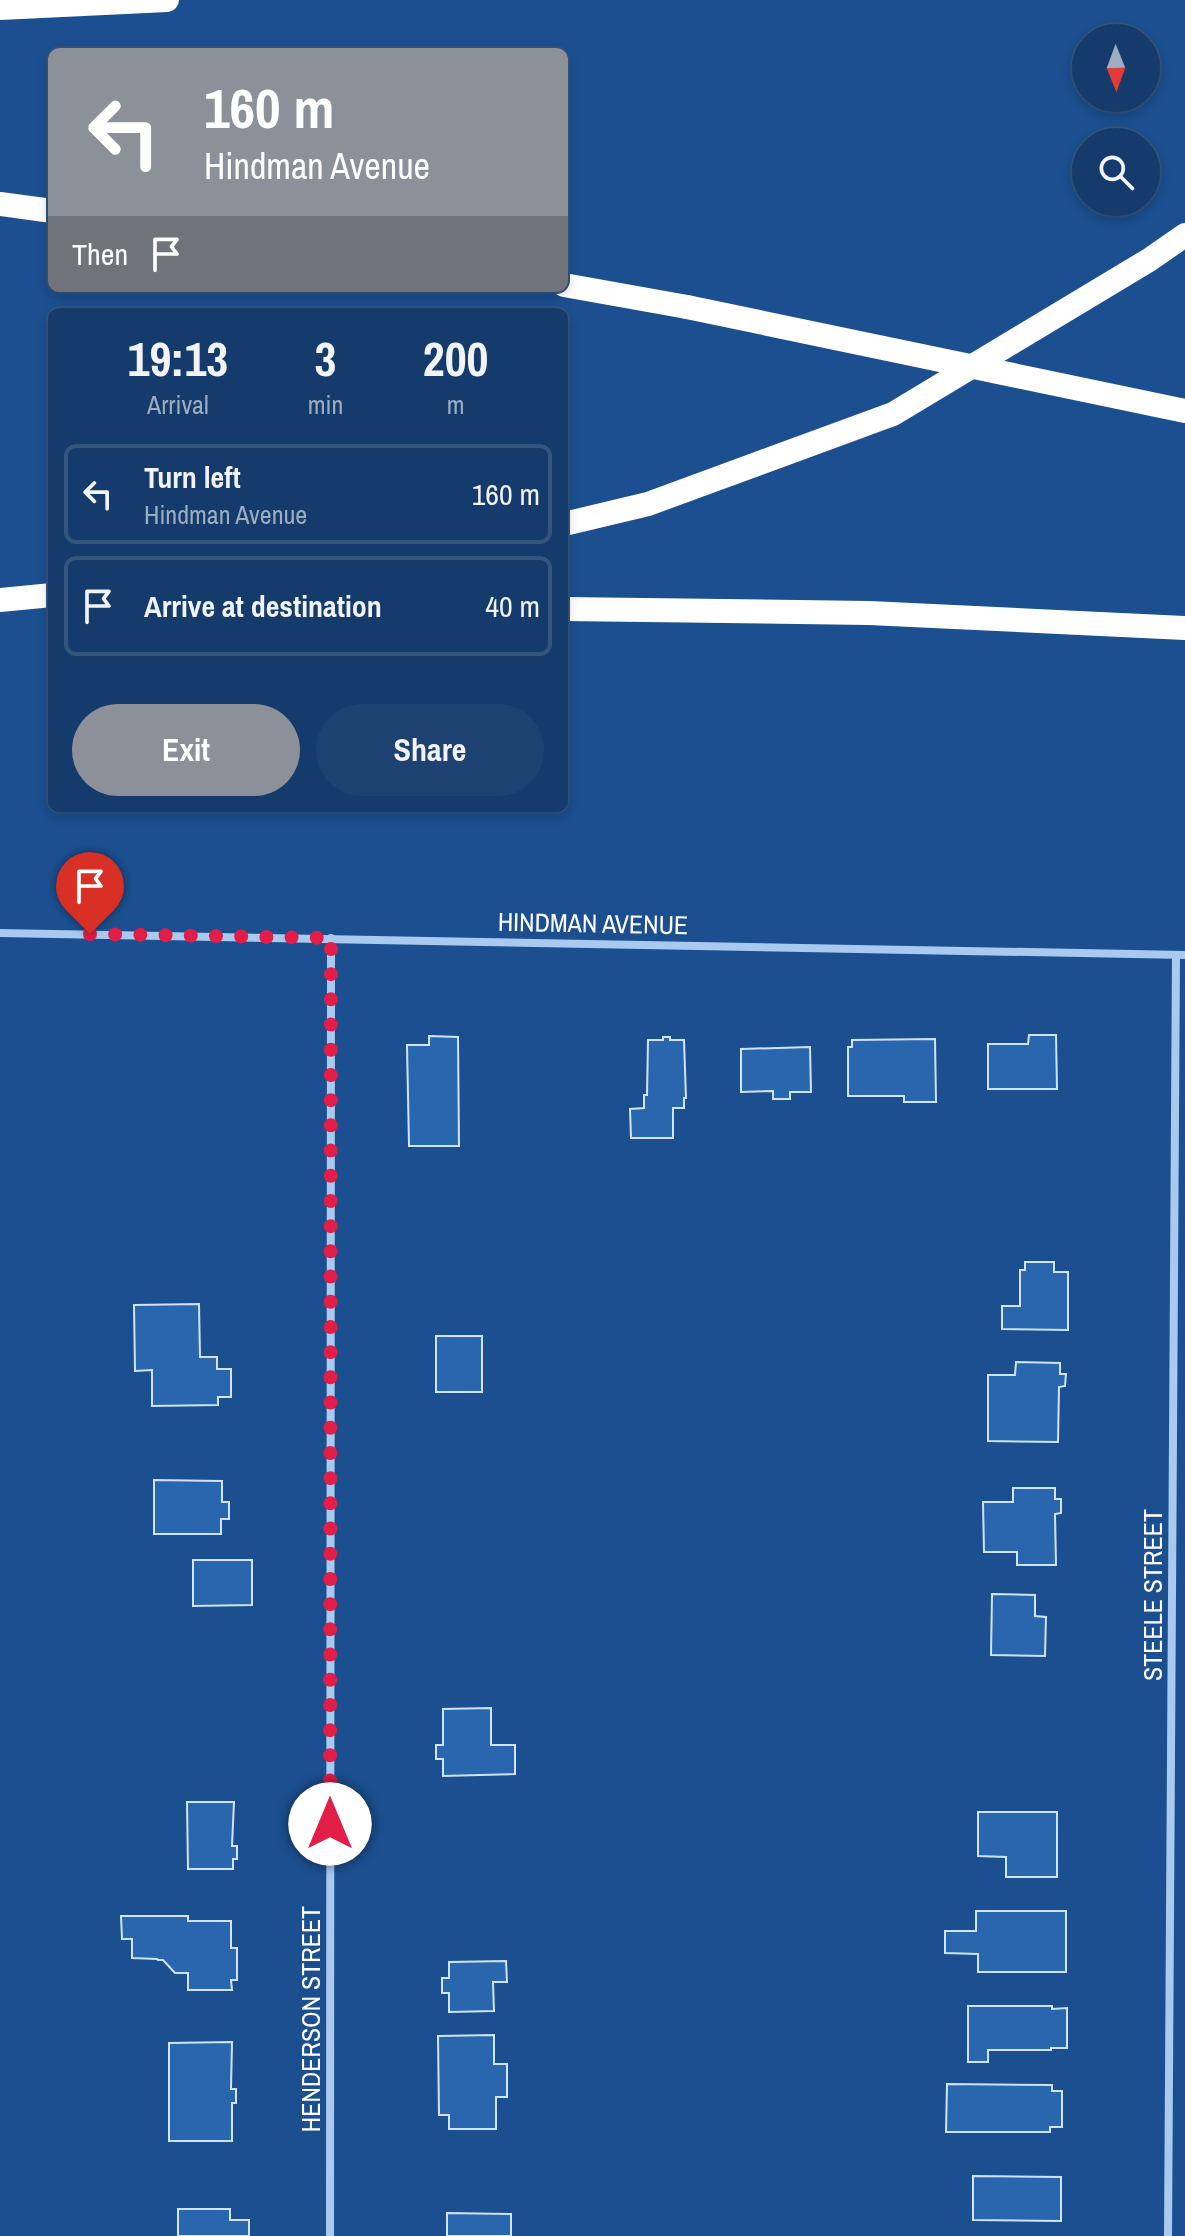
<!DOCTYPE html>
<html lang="en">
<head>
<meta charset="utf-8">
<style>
	body { margin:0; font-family:"Archivo Narrow",sans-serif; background:#1d4271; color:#f1f3f6; height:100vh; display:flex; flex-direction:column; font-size:30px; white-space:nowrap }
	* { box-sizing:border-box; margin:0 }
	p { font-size:26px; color:#9dadc1 }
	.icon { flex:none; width:44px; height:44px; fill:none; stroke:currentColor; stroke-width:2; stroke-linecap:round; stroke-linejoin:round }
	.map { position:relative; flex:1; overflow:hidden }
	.side { position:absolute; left:48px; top:308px; width:520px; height:504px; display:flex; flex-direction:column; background:#143b6b; border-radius:12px; box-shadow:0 4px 12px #0003,0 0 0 2px #33557e }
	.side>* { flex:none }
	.top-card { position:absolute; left:48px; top:48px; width:520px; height:244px; border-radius:12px; box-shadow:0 4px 12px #0003,0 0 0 2px #33557e; background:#8c9099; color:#fff; overflow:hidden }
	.needle { width:52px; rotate:179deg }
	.tools { position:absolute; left:1072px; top:24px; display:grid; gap:16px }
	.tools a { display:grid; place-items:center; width:88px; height:88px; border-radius:50%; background:#143b6b; box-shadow:0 4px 12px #0003,0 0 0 2px #33557e; font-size:40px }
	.pin { position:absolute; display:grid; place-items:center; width:68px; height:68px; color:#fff; margin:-82px -34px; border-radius:50% 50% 50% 0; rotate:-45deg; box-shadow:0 0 8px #0007 }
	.pin .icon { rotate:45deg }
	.me { position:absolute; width:88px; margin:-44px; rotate:0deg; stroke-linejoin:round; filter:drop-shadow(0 0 6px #0008) }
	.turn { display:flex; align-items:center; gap:28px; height:168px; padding:0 24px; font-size:36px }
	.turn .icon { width:104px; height:104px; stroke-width:2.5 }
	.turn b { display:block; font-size:56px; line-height:68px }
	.then { display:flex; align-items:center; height:76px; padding:0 24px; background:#0003; gap:16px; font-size:30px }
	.eta { display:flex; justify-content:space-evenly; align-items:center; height:136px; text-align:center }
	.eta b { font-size:48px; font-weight:700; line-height:56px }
	.button { display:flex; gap:16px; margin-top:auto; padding:16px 24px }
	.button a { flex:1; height:92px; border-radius:48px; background:#8c9099; color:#fff; font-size:32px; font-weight:700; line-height:92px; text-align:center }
	.button a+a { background:#1d4271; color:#f1f3f6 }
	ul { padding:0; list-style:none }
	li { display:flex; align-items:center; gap:24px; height:100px; margin:0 16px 12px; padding:0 8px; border:4px solid #33557e; border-radius:12px }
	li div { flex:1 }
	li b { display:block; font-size:30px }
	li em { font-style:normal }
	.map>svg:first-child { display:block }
	.building { fill:#2a66ad; stroke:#cfe3fa; stroke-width:2 }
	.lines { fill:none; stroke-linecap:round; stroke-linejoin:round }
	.street { stroke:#a9c9ee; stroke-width:8 }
	.highway { stroke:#fff; stroke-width:24 }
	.highway-bridge { stroke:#fff; stroke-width:24 }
	.route { stroke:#e11d48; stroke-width:14; stroke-dasharray:0 25.2 }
	.labels { text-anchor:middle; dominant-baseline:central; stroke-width:8; stroke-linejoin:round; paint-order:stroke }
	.street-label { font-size:26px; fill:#fff; stroke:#1b4f8f }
</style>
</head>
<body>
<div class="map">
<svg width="1185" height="2236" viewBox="0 0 1185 2236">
	<rect width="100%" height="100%" fill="#1b4f8f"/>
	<g class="building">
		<polygon points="1029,1035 1056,1035 1057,1089 988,1089 988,1044 1028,1044"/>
		<polygon points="429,1036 458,1037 459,1146 409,1146 407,1045 429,1045"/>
		<polygon points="663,1037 670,1037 670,1040 684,1040 686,1098 684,1098 684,1108 673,1108 673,1138 631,1138 630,1109 644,1108 644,1095 647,1095 648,1040 663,1040"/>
		<polygon points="935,1039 936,1102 904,1102 904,1096 848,1096 848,1047 852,1047 852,1040"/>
		<polygon points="810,1047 811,1092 790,1092 790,1099 773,1099 773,1091 741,1092 741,1049"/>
		<polygon points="1025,1262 1054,1262 1054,1272 1068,1272 1068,1330 1002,1329 1002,1306 1020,1306 1020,1270 1025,1270"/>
		<polygon points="199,1304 200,1357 217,1357 217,1369 231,1369 231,1397 218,1397 218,1405 152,1406 152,1370 135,1371 134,1305"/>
		<rect x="436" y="1336" width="46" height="56"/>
		<polygon points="1016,1362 1060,1363 1060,1374 1066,1374 1065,1386 1059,1387 1058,1442 988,1441 988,1375 1015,1375"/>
		<polygon points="154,1480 222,1481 222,1502 229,1502 229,1519 221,1519 221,1534 154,1534"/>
		<polygon points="1013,1488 1055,1488 1055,1499 1061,1499 1061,1513 1055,1514 1056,1565 1017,1565 1017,1552 984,1552 983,1502 1013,1502"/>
		<polygon points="193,1560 252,1560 252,1605 193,1606"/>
		<polygon points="992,1594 1035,1595 1035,1616 1046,1617 1045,1656 991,1655"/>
		<polygon points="491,1708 491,1745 515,1745 515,1774 443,1776 443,1759 436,1759 436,1745 443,1745 443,1709"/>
		<polygon points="187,1802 234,1802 232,1846 237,1846 237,1859 233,1859 233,1869 188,1869"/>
		<polygon points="978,1812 1057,1812 1057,1877 1006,1877 1006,1857 978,1856"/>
		<polygon points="976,1911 1066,1911 1066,1972 978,1972 978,1954 945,1953 945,1931 976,1931"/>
		<polygon points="121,1916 188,1916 188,1921 231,1921 231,1948 237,1948 237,1980 231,1980 232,1990 188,1990 188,1973 175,1973 163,1960 158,1960 157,1959 132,1958 132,1939 122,1939"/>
		<polygon points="506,1961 507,1982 493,1982 494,2011 449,2012 449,1993 442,1993 442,1978 449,1978 449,1962"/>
		<polygon points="968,2006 1052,2006 1052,2009 1067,2008 1067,2048 1051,2048 1051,2050 988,2050 988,2062 968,2062"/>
		<polygon points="494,2035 494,2064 507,2064 507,2097 496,2097 496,2129 449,2129 449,2115 439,2115 438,2036"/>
		<polygon points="232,2042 231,2089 236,2089 236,2103 232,2103 232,2141 169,2141 169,2043"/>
		<polygon points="947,2084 1052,2085 1052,2091 1062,2091 1062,2127 1050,2127 1050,2132 946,2132"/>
		<polygon points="973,2176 1061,2177 1061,2221 973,2220"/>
		<polygon points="178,2209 230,2209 230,2220 249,2220 249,2236 178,2236"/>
		<polygon points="447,2213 511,2214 511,2236 447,2236"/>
	</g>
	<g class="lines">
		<g class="street">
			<polyline points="0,933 1185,955"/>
			<polyline points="330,2236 331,938"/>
			<polyline points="1168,2236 1176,955"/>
		</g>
		<g class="highway">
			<polyline points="0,8 167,0"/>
			<polyline points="0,204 52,211"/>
			<polyline points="564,285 687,307"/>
			<polyline points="564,524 648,504 893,414 1149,260 1185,235"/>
			<polyline points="0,600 52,595"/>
			<polyline points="564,609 869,613 1185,628"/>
		</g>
		<polyline class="highway-bridge" points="687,307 1185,411"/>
	</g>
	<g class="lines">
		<polyline class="route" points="90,934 331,938 330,1824"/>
	</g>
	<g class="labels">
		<g class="street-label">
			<text transform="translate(593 923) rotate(1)">HINDMAN AVENUE</text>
			<text transform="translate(1152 1595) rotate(-90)">STEELE STREET</text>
			<text transform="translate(310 2019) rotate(-90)">HENDERSON STREET</text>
		</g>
	</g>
</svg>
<div class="tools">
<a><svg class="needle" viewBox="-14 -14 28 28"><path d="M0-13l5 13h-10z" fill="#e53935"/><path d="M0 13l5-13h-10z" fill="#9dadc1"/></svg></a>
<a><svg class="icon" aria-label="search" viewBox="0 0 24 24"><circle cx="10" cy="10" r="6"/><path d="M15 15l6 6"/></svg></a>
</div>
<div class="pin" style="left:90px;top:934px;background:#d93025"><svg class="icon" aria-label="arrive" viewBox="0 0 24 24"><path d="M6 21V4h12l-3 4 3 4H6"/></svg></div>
<svg class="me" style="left:330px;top:1824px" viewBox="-20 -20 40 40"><circle r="19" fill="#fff"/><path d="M0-13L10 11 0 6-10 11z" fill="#e11d48"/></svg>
<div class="top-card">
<div class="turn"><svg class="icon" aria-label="left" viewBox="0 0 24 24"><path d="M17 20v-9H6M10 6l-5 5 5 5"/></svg><div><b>160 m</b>Hindman Avenue</div></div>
<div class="then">Then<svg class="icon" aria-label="arrive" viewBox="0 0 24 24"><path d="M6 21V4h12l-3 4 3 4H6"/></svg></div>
</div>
<section class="side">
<div class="eta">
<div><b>19:13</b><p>Arrival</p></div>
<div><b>3</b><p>min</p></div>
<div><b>200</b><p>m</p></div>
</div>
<ul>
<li><svg class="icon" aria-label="left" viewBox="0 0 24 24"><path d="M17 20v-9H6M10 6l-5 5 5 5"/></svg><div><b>Turn left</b><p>Hindman Avenue</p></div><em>160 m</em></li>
<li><svg class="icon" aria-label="arrive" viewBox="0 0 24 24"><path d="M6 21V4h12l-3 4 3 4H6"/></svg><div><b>Arrive at destination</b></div><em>40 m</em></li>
</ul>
<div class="button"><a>Exit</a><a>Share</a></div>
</section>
</div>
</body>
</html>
